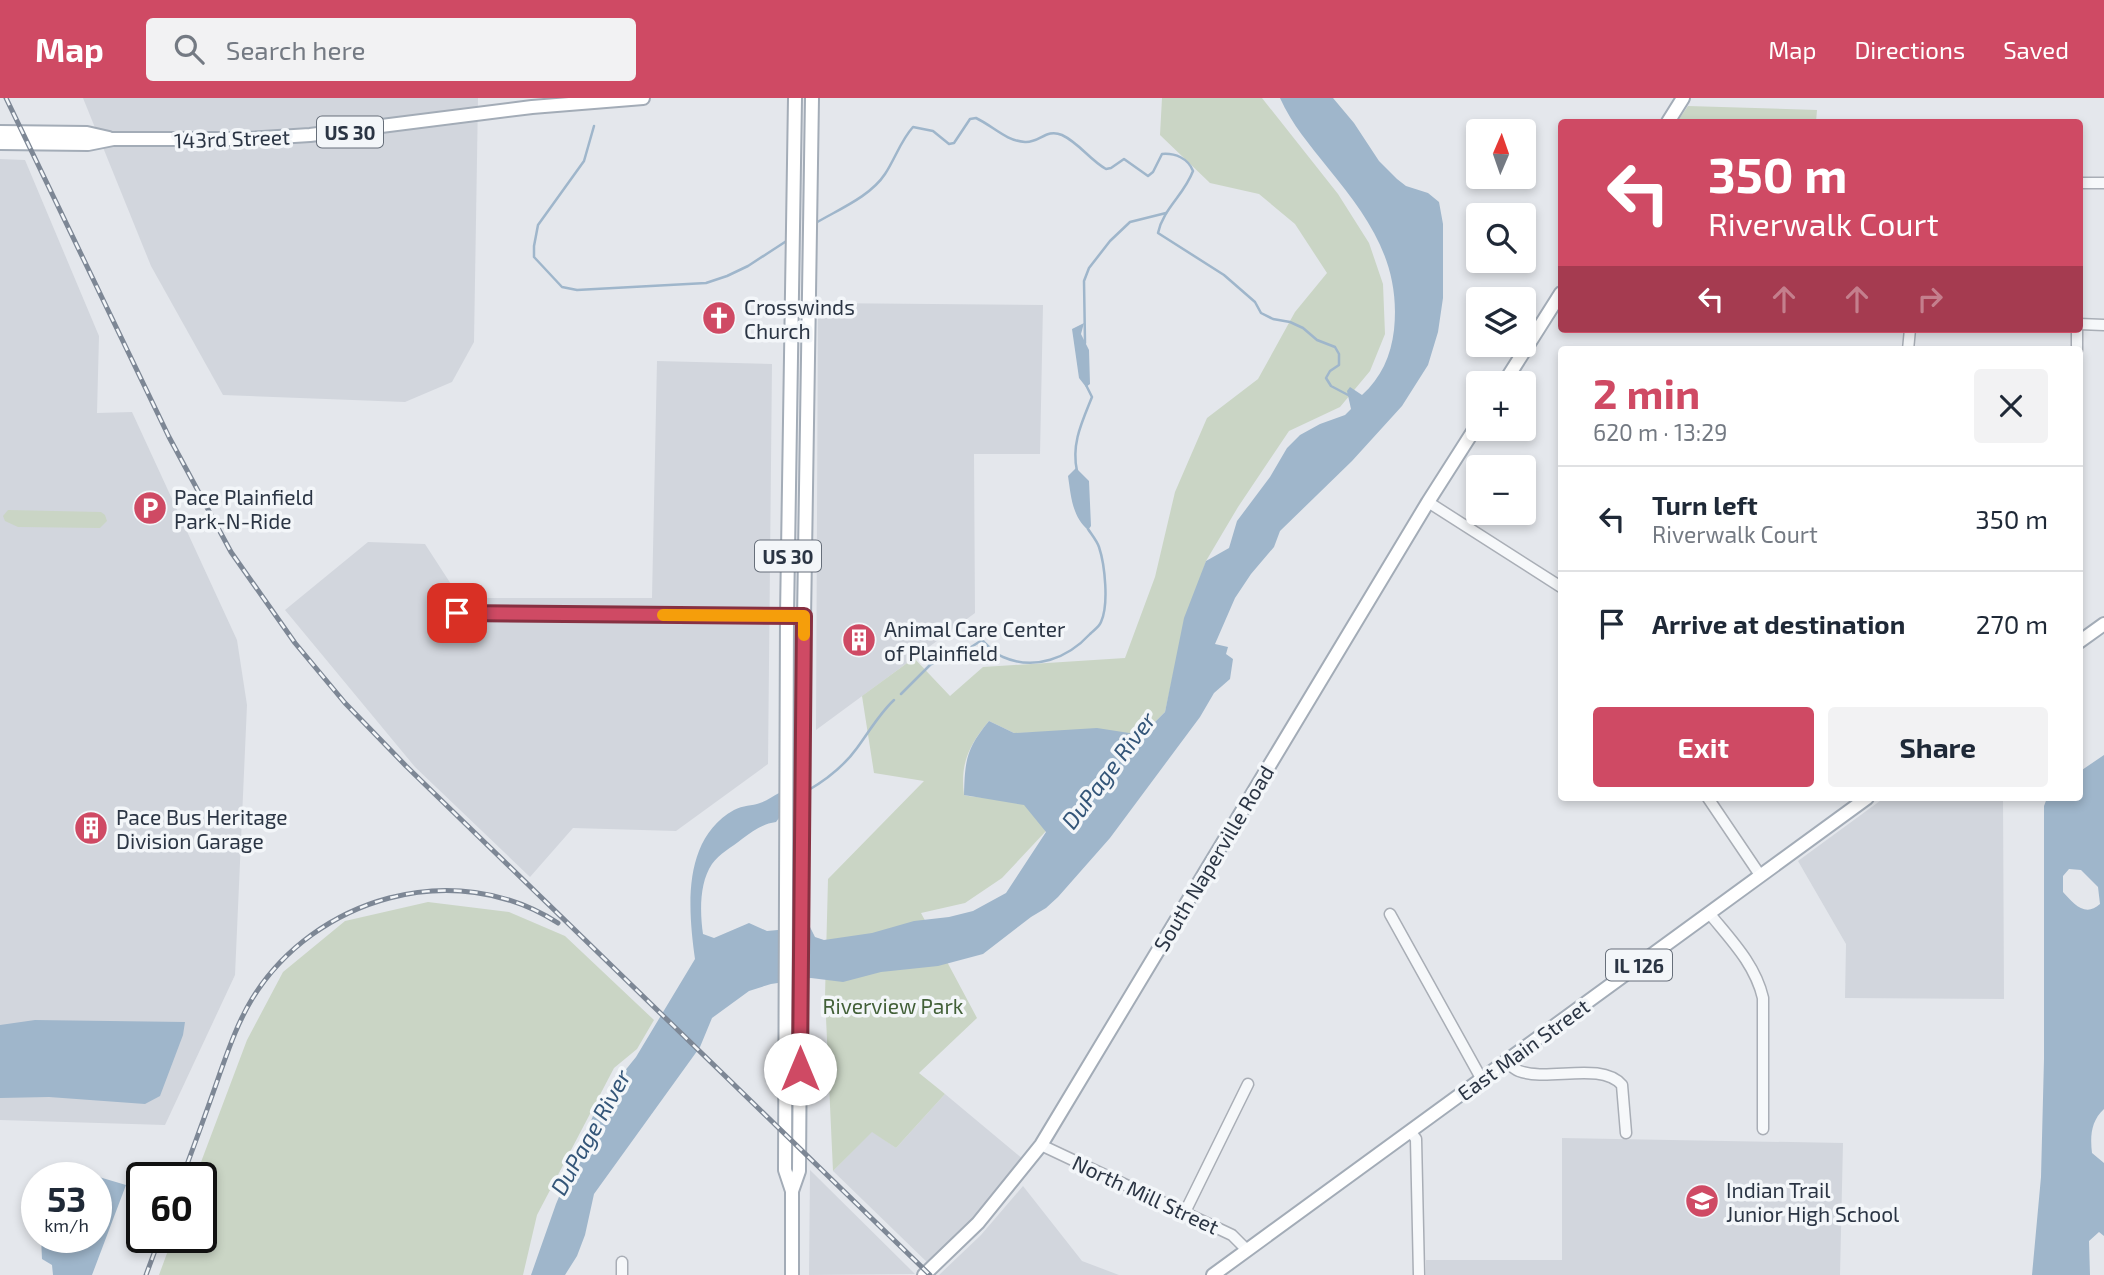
<!DOCTYPE html>
<html lang="en">
<head>
<meta charset="utf-8">
<style>
	body { margin:0; font-family:"Exo 2",sans-serif; background:#f2f2f3; color:#1f2937; height:100vh; display:flex; flex-direction:column; font-size:26px; white-space:nowrap }
	* { box-sizing:border-box; margin:0 }
	p { font-size:23px; color:#747a83 }
	.icon { flex:none; width:38px; height:38px; fill:none; stroke:currentColor; stroke-width:2; stroke-linecap:round; stroke-linejoin:round }
	.map { position:relative; flex:1; overflow:hidden }
	.panel { position:absolute; left:1558px; top:248px; width:525px; height:455px; display:flex; flex-direction:column; background:#fff; border-radius:7px; box-shadow:0 4px 10px #0003 }
	.panel>* { flex:none }
	.banner { position:absolute; left:1558px; top:21px; width:525px; height:214px; border-radius:7px; box-shadow:0 4px 10px #0003; background:#cf4a64; color:#fff; overflow:hidden }
	.needle { width:46px; rotate:2deg }
	.fabs { position:absolute; left:1466px; top:21px; display:grid; gap:14px }
	.fabs a { display:grid; place-items:center; width:70px; height:70px; border-radius:7px; background:#fff; box-shadow:0 4px 10px #0003; font-size:35px }
	.speed { position:absolute; left:21px; top:1064px; display:flex; gap:14px; font-size:35px; font-weight:700; text-align:center }
	.speed>* { display:grid; place-content:center; width:91px; height:91px; border-radius:50%; background:#fff; box-shadow:0 4px 10px #0003; line-height:1 }
	.speed small { font-size:18px; font-weight:400 }
	.speed .limit { border:4px solid #111; border-radius:10px; background:#fff; color:#111 }
	.pin { position:absolute; display:grid; place-items:center; width:60px; height:60px; color:#fff; margin:-30px; border-radius:14px; box-shadow:0 4px 10px #0006 }
	.me { position:absolute; width:77px; margin:-38px; rotate:0deg; stroke-linejoin:round; filter:drop-shadow(0 0 5px #0008) }
	.turn { display:flex; align-items:center; gap:24px; height:147px; padding:0 35px; font-size:32px }
	.turn .icon { width:91px; height:91px; stroke-width:2.5 }
	.turn b { display:block; font-size:49px; line-height:60px }
	.lanes { display:flex; align-items:center; height:66px; padding:0 35px; background:#0003; justify-content:center; gap:35px; direction:ltr }
	.lanes .off { opacity:.35 }
	.round { display:grid; place-items:center; flex:none; width:74px; height:74px; border-radius:7px; background:#f2f2f3 }
	.summary { display:flex; align-items:center; justify-content:space-between; height:119px; padding:0 35px }
	h1 { font-size:42px; font-weight:700; line-height:52px; color:#cf4a64 }
	.cta { display:flex; gap:14px; margin-top:auto; padding:14px 35px }
	.cta a { flex:1; height:80px; border-radius:7px; background:#cf4a64; color:#fff; font-size:28px; font-weight:700; line-height:80px; text-align:center }
	.cta a+a { background:#f2f2f3; color:#1f2937 }
	ul { padding:0; list-style:none }
	li { display:flex; align-items:center; gap:21px; height:105px; padding:0 35px; border-top:2px solid #e0e1e3 }
	li div { flex:1 }
	li b { display:block; font-size:26px }
	li em { font-style:normal }
	header { display:flex; align-items:center; gap:42px; box-sizing:border-box; height:98px; padding:0 35px; background:#cf4a64; color:#fff }
	header strong { font-size:33px }
	nav { display:flex; gap:38px; margin-inline-start:auto; font-size:24px }
	.search { width:490px; height:63px; background:#f2f2f3; display:flex; align-items:center; gap:18px; box-sizing:border-box; padding:0 24px; border-radius:7px; color:#747a83; font-size:26px }
	.map>svg:first-child { display:block }
	.built { fill:#d2d6dd }
	.green { fill:#cad5c5 }
	.water { fill:#9fb6cb; fill-rule:evenodd }
	.lines { fill:none; stroke-linecap:round; stroke-linejoin:round }
	.stream { stroke:#9fb6cb; stroke-width:2.5 }
	.minor-casing { stroke:#a9aeb6; stroke-width:13 }
	.major-casing { stroke:#a3acb7; stroke-width:16 }
	.minor { stroke:#f6f8fa; stroke-width:10 }
	.major { stroke:#fff; stroke-width:12 }
	.rail-casing { stroke:#7d8795; stroke-width:5 }
	.rail { stroke:#f3f6f9; stroke-width:2.5; stroke-dasharray:8; stroke-linecap:butt }
	.route-casing { stroke:#873041; stroke-width:18 }
	.route { stroke:#cf4a64; stroke-width:12 }
	.slow { stroke:#f59e0b; stroke-width:12 }
	.labels { text-anchor:middle; dominant-baseline:central; stroke-width:7; stroke-linejoin:round; paint-order:stroke }
	.shield { fill:#f3f6f9; stroke:#676f7a; stroke-width:2 }
	.shield-label { font-size:19px; font-weight:bold; fill:#2b3544 }
	.street-label { font-size:21px; fill:#2b3544; stroke:#f3f6f9 }
	.poi-label { font-size:21px; fill:#2b3544; stroke:#f3f6f9; text-anchor:start }
	.park-label { font-size:21px; fill:#426038; stroke:#f3f6f9 }
	.water-label { font-size:23px; font-style:italic; fill:#345679; stroke:#f3f6f9 }
</style>
</head>
<body>
<header>
<strong>Map</strong>
<div class="search"><svg class="icon" aria-label="search" viewBox="0 0 24 24"><circle cx="10" cy="10" r="6"/><path d="M15 15l6 6"/></svg>Search here</div>
<nav><a>Map</a><a>Directions</a><a>Saved</a></nav>
</header>
<div class="map">
<svg width="2104" height="1177" viewBox="0 0 2104 1177">
	<rect width="100%" height="100%" fill="#e4e7ec"/>
	<g class="built">
		<polygon points="83,0 478,0 474,244 452,284 405,304 223,297 151,168"/>
		<polygon points="0,61 25,62 99,238 97,315 132,314 237,542 247,607 235,877 165,1027 0,1022"/>
		<polygon points="818,205 1043,207 1040,356 974,356 975,515 816,632"/>
		<polygon points="657,263 772,266 768,666 676,733 573,730 530,779 415,669 285,512 368,444 425,446 460,500 652,500"/>
		<polygon points="1884,700 2003,700 2004,901 1845,900 1846,846 1798,763"/>
		<polygon points="945,996 1024,1062 1015,1076 931,1168 833,1073 872,1033 896,1050"/>
		<polygon points="1562,1040 1843,1045 1840,1177 1426,1177 1426,1162 1562,1162"/>
		<polygon points="810,1072 915,1176 809,1177"/>
		<polygon points="1023,1088 1082,1163 1119,1177 939,1177 981,1137"/>
	</g>
	<g class="green">
		<path d="M1162,0H1262L1338,96L1369,145L1383,186L1385,236L1370,273L1340,309L1289,333L1238,409L1206,463L1182,537L1165,614L1142,637L1062,634L1014,635L989,623C969,647 960,665 964,697C981,702 1011,697 1025,707C1033,713 1040,726 1046,733L1002,780L965,805L921,815L977,920L919,975L945,996L896,1050L872,1034L833,1073L825,898L828,781L924,683L874,675L862,598L914,560L950,598L983,569L1125,560L1155,479L1175,394L1207,320L1258,281L1295,214L1327,175L1295,126L1259,96L1210,85L1160,37Z"/>
		<polygon points="1688,8 1817,12 1816,24 1677,24"/>
		<polygon points="8,412 101,414 105,417 107,423 100,430 18,429 5,423 3,418"/>
		<polygon points="428,804 509,814 565,838 654,922 637,951 614,970 537,1117 523,1177 159,1177 173,1139 201,1139 201,1080 195,1080 247,942 283,874 345,823"/>
	</g>
	<g class="water">
		<path d="M1280,0H1333L1354,25L1379,63L1397,81L1406,88L1428,95L1439,104L1443,126V200L1438,234L1428,267L1402,308L1352,363L1280,433L1274,449L1251,476L1235,500L1215,546L1228,549L1226,556L1233,561L1230,581L1214,595L1200,619L1110,740L1058,799L1046,810L1031,819L983,856L938,868L881,874L843,884L811,880L771,886L749,893L712,920L700,949L594,1096L585,1137L577,1158L565,1177H531L556,1106L598,1006L636,959L695,861C688,811 682,741 734,712C743,707 752,708 760,705C767,703 773,698 779,695V720L776,724C762,726 753,733 742,741C732,749 719,756 712,766C699,785 700,815 703,836L714,840L749,825L767,833L810,829L815,839L824,842L872,835L914,823L949,819L973,813L1006,795L1046,734L1024,707L964,697C965,662 966,651 989,623L1014,635L1097,630L1142,637L1165,614L1184,520L1206,463L1229,450L1237,423L1270,379L1287,350L1300,337L1320,326L1345,317L1351,311L1347,293L1350,289L1362,297C1381,280 1391,258 1394,232C1401,165 1369,120 1328,70C1310,47 1292,27 1280,0Z"/>
		<polygon points="1084,225 1081,236 1089,252 1090,286 1086,289 1079,280 1072,231"/>
		<path d="M1076,370L1089,383L1091,428L1088,432C1072,418 1071,398 1068,378Z"/>
		<path d="M2104,657V1011C2091,1023 2090,1038 2092,1055L2104,1065V1138L2099,1134L2089,1143L2090,1177H2032L2041,1079L2044,961V708L2047,700H2079V674ZM2069,771L2081,772L2098,789L2100,806C2085,820 2073,805 2063,794V778Z"/>
		<polygon points="35,922 185,924 183,937 160,998 145,1006 49,999 0,1000 0,927"/>
		<polygon points="64,1079 99,1079 126,1087 92,1177 53,1177 52,1167 42,1161 41,1139 96,1139 96,1080"/>
	</g>
	<g class="lines">
		<g class="stream">
			<polyline points="594,28 584,63 538,127 534,148 534,159 562,189 577,192 706,185 727,178 748,168 788,142"/>
			<path d="M814,126C837,112 870,99 885,76C895,61 901,42 913,29L933,33L949,46L954,45L970,21L976,20C993,28 1006,43 1025,44C1040,45 1046,30 1062,37C1079,45 1090,62 1106,71L1111,70L1124,61L1148,78L1153,74L1162,56C1175,55 1188,60 1193,73C1184,97 1163,111 1158,135L1224,177L1255,204L1261,215L1273,221L1290,224L1303,230L1317,242L1335,249L1339,256V267L1330,273L1326,280L1331,288L1350,298"/>
			<polyline points="1085,245 1084,183 1089,170 1110,143 1130,124 1166,115"/>
			<path d="M1077,373C1071,346 1082,324 1092,299L1086,287"/>
			<path d="M901,596L930,567L948,558L965,553L982,542C988,548 995,556 1003,559C1035,573 1068,560 1090,536C1094,532 1099,529 1101,524C1109,507 1105,467 1099,449C1097,443 1092,437 1088,431"/>
			<path d="M807,693C826,682 844,668 857,650C869,634 879,616 894,602"/>
		</g>
		<g class="minor-casing">
			<g id="minor">
				<polyline points="2079,85 2104,85"/>
				<polyline points="2079,226 2104,227"/>
				<polyline points="1908,252 1910,231"/>
				<polyline points="2077,252 2077,231"/>
				<polyline points="1428,404 1561,489"/>
				<polyline points="458,515 804,518"/>
				<polyline points="1708,700 1760,777"/>
				<path d="M1709,815C1731,842 1755,866 1763,900V1031"/>
				<polyline points="1390,816 1481,980"/>
				<path d="M1505,963C1509,966 1514,971 1519,973C1548,984 1601,963 1622,987L1626,1035"/>
				<polyline points="1410,1033 1416,1041 1419,1177"/>
				<polyline points="1041,1047 1232,1137 1247,1152"/>
				<polyline points="1185,1114 1248,986"/>
				<polyline points="622,1177 622,1164"/>
			</g>
		</g>
		<g class="major-casing">
			<g id="major">
				<polyline points="1668,24 1683,0"/>
				<polyline points="0,34 87,35 109,40"/>
				<polyline points="0,45 88,46 113,41 247,41 310,37 532,9 643,0"/>
				<polyline points="1504,285 1561,195"/>
				<polyline points="2079,544 2104,526"/>
				<polyline points="792,1093 799,1073 802,652 812,0"/>
				<polyline points="792,1177 792,1093 785,1072 787,518 795,0"/>
				<polyline points="924,1177 978,1125 1041,1047 1428,404 1479,324"/>
				<polyline points="1213,1177 1867,700"/>
			</g>
		</g>
		<use href="#minor" class="minor"/>
		<use href="#major" class="major"/>
		<g class="rail-casing">
			<g id="rail">
				<polyline points="6,0 169,339 231,454 295,545 345,605 406,668 930,1177"/>
				<path d="M182,1080C195,1045 208,1010 220,975C229,950 238,924 252,901C314,800 454,758 558,825"/>
				<polyline points="146,1177 160,1139"/>
			</g>
		</g>
		<use href="#rail" class="rail"/>
	</g>
	<g class="lines">
		<g class="route-casing">
			<polyline id="route" points="457,515 804,518 800,971"/>
		</g>
		<use href="#route" class="route"/>
		<polyline class="slow" points="663,517 804,518 804,537"/>
	</g>
	<defs>
		<g id="church-disc" transform="scale(1.75)"><circle r="9.5" fill="#cf4a64" stroke="#f3f6f9"/><path d="M-1.2-6h2.4v3.5h3.3v2.4h-3.3V6h-2.4V-.1h-3.3v-2.4h3.3Z" fill="#fff"/></g>
		<g id="parking-disc" transform="scale(1.75)"><circle r="9.5" fill="#cf4a64" stroke="#f3f6f9"/><path d="M-3.5-5.5H1a3.5 3.5 0 0 1 0 7H-1V5.5H-3.5ZM-1-3.4V-.6H.8a1.4 1.4 0 0 0 0-2.8Z" fill="#fff"/></g>
		<g id="building-disc" transform="scale(1.75)"><circle r="9.5" fill="#cf4a64" stroke="#f3f6f9"/><path d="M-4-6H4V6H1V3H-1V6H-4ZM-2.5-4.3h1.7v1.8h-1.7ZM.8-4.3h1.7v1.8H.8ZM-2.5-1h1.7V.8h-1.7ZM.8-1h1.7V.8H.8Z" fill="#fff"/></g>
		<g id="school-disc" transform="scale(1.75)"><circle r="9.5" fill="#cf4a64" stroke="#f3f6f9"/><path d="M0-5L7-2L0 1L-7-2ZM-4 1L0 2.5L4 1V4Q0 6-4 4Z" fill="#fff"/></g>
	</defs>
	<g fill-rule="evenodd">
		<use href="#church-disc" x="719" y="220"/>
		<use href="#parking-disc" x="150" y="410"/>
		<use href="#building-disc" x="859" y="542"/>
		<use href="#building-disc" x="91" y="730"/>
		<use href="#school-disc" x="1702" y="1103"/>
	</g>
	<g class="labels">
		<g class="shield">
			<rect x="317" y="18.5" width="66" height="31" rx="5"/>
			<rect x="755" y="442.5" width="66" height="31" rx="5"/>
			<rect x="1606" y="851.5" width="66" height="31" rx="5"/>
		</g>
		<g class="shield-label">
			<text x="350" y="34">US 30</text>
			<text x="788" y="458">US 30</text>
			<text x="1639" y="867">IL 126</text>
		</g>
		<g class="street-label">
			<text transform="translate(232 40) rotate(-2)">143rd Street</text>
			<text transform="translate(1213 760) rotate(-59)">South Naperville Road</text>
			<text transform="translate(1523 951) rotate(-36)">East Main Street</text>
			<text transform="translate(1146 1096) rotate(25)">North Mill Street</text>
		</g>
		<g class="poi-label">
			<text x="744" y="208">Crosswinds<tspan x="744" dy="24">Church</tspan></text>
			<text x="174" y="398">Pace Plainfield<tspan x="174" dy="24">Park-N-Ride</tspan></text>
			<text x="884" y="530">Animal Care Center<tspan x="884" dy="24">of Plainfield</tspan></text>
			<text x="116" y="718">Pace Bus Heritage<tspan x="116" dy="24">Division Garage</tspan></text>
			<text x="1726" y="1091">Indian Trail<tspan x="1726" dy="24">Junior High School</tspan></text>
		</g>
		<g class="park-label">
			<text x="893" y="907">Riverview Park</text>
		</g>
		<g class="water-label">
			<text transform="translate(1108 672) rotate(-53)">DuPage River</text>
			<text transform="translate(590 1034) rotate(-61)">DuPage River</text>
		</g>
	</g>
</svg>
<div class="fabs">
<a><svg class="needle" viewBox="-14 -14 28 28"><path d="M0-13l5 13h-10z" fill="#e53935"/><path d="M0 13l5-13h-10z" fill="#747a83"/></svg></a>
<a><svg class="icon" aria-label="search" viewBox="0 0 24 24"><circle cx="10" cy="10" r="6"/><path d="M15 15l6 6"/></svg></a>
<a><svg class="icon" aria-label="layers" viewBox="0 0 24 24"><path d="M12 4l9 5-9 5-9-5zM3 14l9 5 9-5"/></svg></a>
<a>+</a>
<a>−</a>
</div>
<div class="speed"><div>53<small>km/h</small></div><div class="limit">60</div></div>
<div class="pin" style="left:457px;top:515px;background:#d93025"><svg class="icon" aria-label="arrive" viewBox="0 0 24 24"><path d="M6 21V4h12l-3 4 3 4H6"/></svg></div>
<svg class="me" style="left:800px;top:971px" viewBox="-20 -20 40 40"><circle r="19" fill="#fff"/><path d="M0-13L10 11 0 6-10 11z" fill="#cf4a64"/></svg>
<div class="banner">
<div class="turn"><svg class="icon" aria-label="left" viewBox="0 0 24 24"><path d="M17 20v-9H6M10 6l-5 5 5 5"/></svg><div><b>350 m</b>Riverwalk Court</div></div>
<div class="lanes"><svg class="icon" aria-label="left" viewBox="0 0 24 24"><path d="M17 20v-9H6M10 6l-5 5 5 5"/></svg><svg class="icon off" aria-label="ahead" viewBox="0 0 24 24"><path d="M12 20V5M6 11l6-6 6 6"/></svg><svg class="icon off" aria-label="ahead" viewBox="0 0 24 24"><path d="M12 20V5M6 11l6-6 6 6"/></svg><svg class="icon off" aria-label="right" viewBox="0 0 24 24"><path d="M7 20v-9h11M14 6l5 5-5 5"/></svg></div>
</div>
<section class="panel">
<div class="summary"><div><h1>2 min</h1><p>620 m · 13:29</p></div><a class="round"><svg class="icon" aria-label="close" viewBox="0 0 24 24"><path d="M6 6l12 12M18 6L6 18"/></svg></a></div>
<ul>
<li><svg class="icon" aria-label="left" viewBox="0 0 24 24"><path d="M17 20v-9H6M10 6l-5 5 5 5"/></svg><div><b>Turn left</b><p>Riverwalk Court</p></div><em>350 m</em></li>
<li><svg class="icon" aria-label="arrive" viewBox="0 0 24 24"><path d="M6 21V4h12l-3 4 3 4H6"/></svg><div><b>Arrive at destination</b></div><em>270 m</em></li>
</ul>
<div class="cta"><a>Exit</a><a>Share</a></div>
</section>
</div>
</body>
</html>
